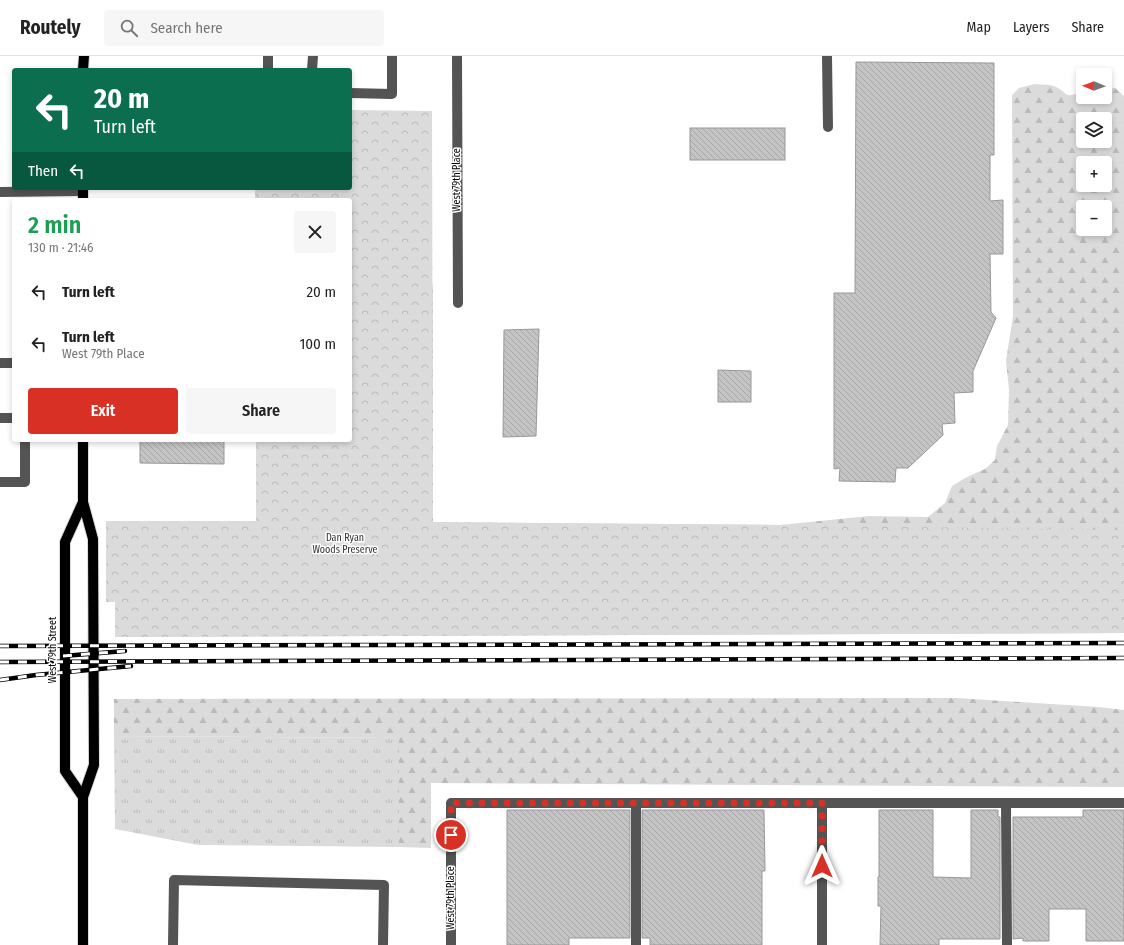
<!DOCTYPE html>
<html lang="en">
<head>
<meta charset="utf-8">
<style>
	body { margin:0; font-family:"Fira Sans Condensed",sans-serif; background:#f6f6f6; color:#222; height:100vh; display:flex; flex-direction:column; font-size:15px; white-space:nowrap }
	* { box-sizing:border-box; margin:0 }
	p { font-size:13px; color:#767676 }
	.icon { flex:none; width:22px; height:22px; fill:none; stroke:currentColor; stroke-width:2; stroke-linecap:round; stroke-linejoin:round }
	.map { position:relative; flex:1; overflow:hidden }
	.drawer { position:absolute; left:12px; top:142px; width:340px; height:244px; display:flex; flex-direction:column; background:#fff; border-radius:4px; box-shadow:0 2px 6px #0003 }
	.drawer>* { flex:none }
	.hud { position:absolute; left:12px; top:12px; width:340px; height:122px; border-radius:4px; box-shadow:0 2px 6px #0003; background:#0b6e4f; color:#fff; overflow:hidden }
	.needle { width:26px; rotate:271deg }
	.buttons { position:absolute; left:1076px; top:12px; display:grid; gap:8px }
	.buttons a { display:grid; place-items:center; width:36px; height:36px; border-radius:4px; background:#fff; box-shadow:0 2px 6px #0003; font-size:20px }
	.pin { position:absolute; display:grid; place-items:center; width:34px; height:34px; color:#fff; margin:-17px; border:2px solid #fff; border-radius:50%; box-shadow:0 1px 4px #0007 }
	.me { position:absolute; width:44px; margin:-22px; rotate:0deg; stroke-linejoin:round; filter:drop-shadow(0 0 3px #0008) }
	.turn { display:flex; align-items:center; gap:14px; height:84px; padding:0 16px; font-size:18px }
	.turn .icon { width:52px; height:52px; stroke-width:2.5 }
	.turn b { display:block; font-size:28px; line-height:34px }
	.then { display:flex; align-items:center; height:38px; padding:0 16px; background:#0003; gap:8px; font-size:15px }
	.round { display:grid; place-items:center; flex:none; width:42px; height:42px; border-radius:4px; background:#f6f6f6 }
	.headline { display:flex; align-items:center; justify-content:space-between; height:68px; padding:0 16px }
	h1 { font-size:24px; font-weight:600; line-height:30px; color:#1e9e55 }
	.action { display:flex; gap:8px; margin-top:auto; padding:8px 16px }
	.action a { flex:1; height:46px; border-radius:4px; background:#d93025; color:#fff; font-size:16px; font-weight:600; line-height:46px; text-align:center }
	.action a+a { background:#f6f6f6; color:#222 }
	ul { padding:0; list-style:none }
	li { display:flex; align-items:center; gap:12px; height:52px; padding:0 16px }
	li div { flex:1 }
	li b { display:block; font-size:15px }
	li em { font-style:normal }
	header { display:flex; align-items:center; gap:24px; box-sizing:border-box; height:56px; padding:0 20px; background:#fff; border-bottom:1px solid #e0e0e0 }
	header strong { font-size:19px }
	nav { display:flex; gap:22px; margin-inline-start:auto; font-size:14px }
	.search { width:280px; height:36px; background:#f6f6f6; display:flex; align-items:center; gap:10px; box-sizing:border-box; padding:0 14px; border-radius:4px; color:#767676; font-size:15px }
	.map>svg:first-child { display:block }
	.grass { fill:url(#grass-tufts) }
	.forest { fill:url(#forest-firs); fill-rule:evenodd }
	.park { fill:url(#park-crowns) }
	.building { fill:url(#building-back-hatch); stroke:#989898 }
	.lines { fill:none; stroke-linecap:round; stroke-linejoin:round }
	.major-casing { stroke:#dbdbdb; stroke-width:12 }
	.minor { stroke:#545454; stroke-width:10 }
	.major { stroke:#000; stroke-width:10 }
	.rail-casing { stroke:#000; stroke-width:4.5 }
	.rail { stroke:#fff; stroke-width:3; stroke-dasharray:9; stroke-linecap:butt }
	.route { stroke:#d93025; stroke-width:7; stroke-dasharray:0 12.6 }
	.labels { text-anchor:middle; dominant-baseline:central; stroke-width:3; stroke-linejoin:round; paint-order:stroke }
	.street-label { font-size:10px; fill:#000; stroke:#fff }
	.park-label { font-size:10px; fill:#323232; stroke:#fff }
</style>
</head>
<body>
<header>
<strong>Routely</strong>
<div class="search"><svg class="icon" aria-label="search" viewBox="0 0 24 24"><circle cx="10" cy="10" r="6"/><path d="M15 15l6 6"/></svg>Search here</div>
<nav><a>Map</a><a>Layers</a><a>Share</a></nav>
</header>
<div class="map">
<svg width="1124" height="889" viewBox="0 0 1124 889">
	<defs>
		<pattern id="grass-tufts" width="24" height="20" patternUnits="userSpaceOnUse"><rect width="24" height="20" fill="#dbdbdb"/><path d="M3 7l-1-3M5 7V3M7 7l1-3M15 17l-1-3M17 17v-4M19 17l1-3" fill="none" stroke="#bababa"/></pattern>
		<pattern id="forest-firs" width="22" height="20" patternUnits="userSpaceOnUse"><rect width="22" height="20" fill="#dbdbdb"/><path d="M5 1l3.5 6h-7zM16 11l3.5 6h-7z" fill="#bababa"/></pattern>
		<pattern id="park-crowns" width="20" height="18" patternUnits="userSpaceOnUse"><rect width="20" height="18" fill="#dbdbdb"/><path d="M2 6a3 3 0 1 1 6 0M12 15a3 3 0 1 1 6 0" fill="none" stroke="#bababa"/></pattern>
		<pattern id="building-back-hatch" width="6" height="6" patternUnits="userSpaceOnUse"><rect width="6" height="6" fill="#c4c4c4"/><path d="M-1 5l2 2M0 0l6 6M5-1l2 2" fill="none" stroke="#a7a7a7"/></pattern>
	</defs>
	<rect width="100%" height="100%" fill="#fff"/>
	<polygon class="grass" points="114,680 399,682 399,791 198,789 115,773"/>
	<g class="forest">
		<path d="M1035,28C1040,29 1049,28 1054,30C1070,37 1062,44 1083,35V41H1105V31L1115,32L1124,40V577L115,581L118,465H256V384L333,438L433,230V466L780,469L869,460L928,461L945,447L952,430L967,421L985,413L995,404L997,390L1008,369L1009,334L1006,305L1013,260L1012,39L1019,32ZM1083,63H1105V85H1083ZM1083,107H1105V129H1083ZM1083,151H1105V173H1083Z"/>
		<polygon points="957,642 1098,651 1124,654 1124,731 431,727 431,792 399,791 399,682 114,680 114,643"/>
	</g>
	<polygon class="park" points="350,54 432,55 433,466 780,469 1124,474 1124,577 115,581 115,546 106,546 106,465 256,465 256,384 350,384 350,144 255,144 255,132 350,132"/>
	<g class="building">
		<polygon points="856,6 994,7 994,99 990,99 990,145 1003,144 1003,198 990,198 991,256 996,262 973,315 973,336 954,337 955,367 942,368 943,379 908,412 896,412 895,426 839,425 840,412 834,413 834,237 855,237"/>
		<rect x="690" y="72" width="95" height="32"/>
		<polygon points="539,273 536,380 503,381 504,274"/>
		<polygon points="718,314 751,315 751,346 718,346"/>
		<polygon points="140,384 224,384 224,408 140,407"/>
		<polygon points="507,754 630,754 630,882 569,882 569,889 507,889"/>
		<polygon points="642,754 764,754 765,815 762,815 762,889 650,889 650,882 642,882"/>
		<polygon points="879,754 933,754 933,821 971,822 971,754 998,754 998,761 1000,761 1000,883 939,883 939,889 880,889 881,850 878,850 878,821 879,821"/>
		<polygon points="1083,754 1124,754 1124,885 1086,885 1086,853 1049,853 1049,885 1023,885 1023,882 1013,883 1013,761 1083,761"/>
	</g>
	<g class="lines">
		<g class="major-casing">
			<g id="major">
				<polyline points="83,14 84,0"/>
				<polyline points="83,144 83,132"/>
				<polyline points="83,741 65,715 65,486 83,446"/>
				<polyline points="83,889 83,741 94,709 93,483 83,446 83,384"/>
			</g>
		</g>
		<g class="minor">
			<polyline points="457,0 458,247"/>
			<polyline points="827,0 828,71"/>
			<polyline points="268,14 268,0"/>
			<polyline points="312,14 313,0"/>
			<polyline points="350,37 392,38 392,0"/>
			<polyline points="0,136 83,135"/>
			<polyline points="0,307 14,307"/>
			<polyline points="0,362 14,362"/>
			<polyline points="0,426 25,426 25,384"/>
			<polyline points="822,747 822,889"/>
			<polyline points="1006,747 1007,889"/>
			<polyline points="173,889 174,824 384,829 383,889"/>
			<polyline points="451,889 451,747 1124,747"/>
			<polyline points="636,889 636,747"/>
		</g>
		<use href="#major" class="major"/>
		<g class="rail-casing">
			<g id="rail">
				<polyline points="0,590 1124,587"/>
				<polyline points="63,600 125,595"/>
				<polyline points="0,606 1124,602"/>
				<polyline points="0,624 36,619 131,610"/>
			</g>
		</g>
		<use href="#rail" class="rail"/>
	</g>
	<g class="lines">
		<polyline class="route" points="451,779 451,747 822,747 822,810"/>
	</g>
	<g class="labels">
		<g class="street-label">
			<text transform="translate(457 124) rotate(-90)">West 79th Place</text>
			<text transform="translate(53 594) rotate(-90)">West 79th Street</text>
			<text transform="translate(451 842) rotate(-90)">West 79th Place</text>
		</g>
		<g class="park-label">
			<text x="345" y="482">Dan Ryan<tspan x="345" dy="12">Woods Preserve</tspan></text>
		</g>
	</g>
</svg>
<div class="buttons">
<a><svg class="needle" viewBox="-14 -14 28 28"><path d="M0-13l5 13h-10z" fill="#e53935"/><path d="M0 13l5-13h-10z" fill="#767676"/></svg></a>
<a><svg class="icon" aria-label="layers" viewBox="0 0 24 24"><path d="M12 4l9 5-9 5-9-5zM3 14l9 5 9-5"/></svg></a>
<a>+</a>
<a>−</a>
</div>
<div class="pin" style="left:451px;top:779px;background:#d93025"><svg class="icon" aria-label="arrive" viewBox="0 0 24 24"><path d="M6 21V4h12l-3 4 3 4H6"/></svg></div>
<svg class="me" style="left:822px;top:810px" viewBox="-20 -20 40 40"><path d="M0-17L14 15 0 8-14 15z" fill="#d93025" stroke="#fff" stroke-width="4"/></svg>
<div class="hud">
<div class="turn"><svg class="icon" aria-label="left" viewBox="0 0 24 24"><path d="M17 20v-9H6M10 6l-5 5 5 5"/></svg><div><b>20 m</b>Turn left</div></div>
<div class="then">Then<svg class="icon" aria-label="left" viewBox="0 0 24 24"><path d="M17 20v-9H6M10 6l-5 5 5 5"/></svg></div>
</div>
<section class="drawer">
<div class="headline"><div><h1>2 min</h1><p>130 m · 21:46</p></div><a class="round"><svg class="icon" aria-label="close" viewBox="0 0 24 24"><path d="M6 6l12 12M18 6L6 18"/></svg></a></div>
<ul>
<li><svg class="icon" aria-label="left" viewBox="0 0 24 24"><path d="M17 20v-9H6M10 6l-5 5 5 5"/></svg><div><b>Turn left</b></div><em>20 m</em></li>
<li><svg class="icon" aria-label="left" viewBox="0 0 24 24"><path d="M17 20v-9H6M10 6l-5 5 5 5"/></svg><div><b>Turn left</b><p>West 79th Place</p></div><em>100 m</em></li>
</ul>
<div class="action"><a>Exit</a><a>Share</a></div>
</section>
</div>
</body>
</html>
